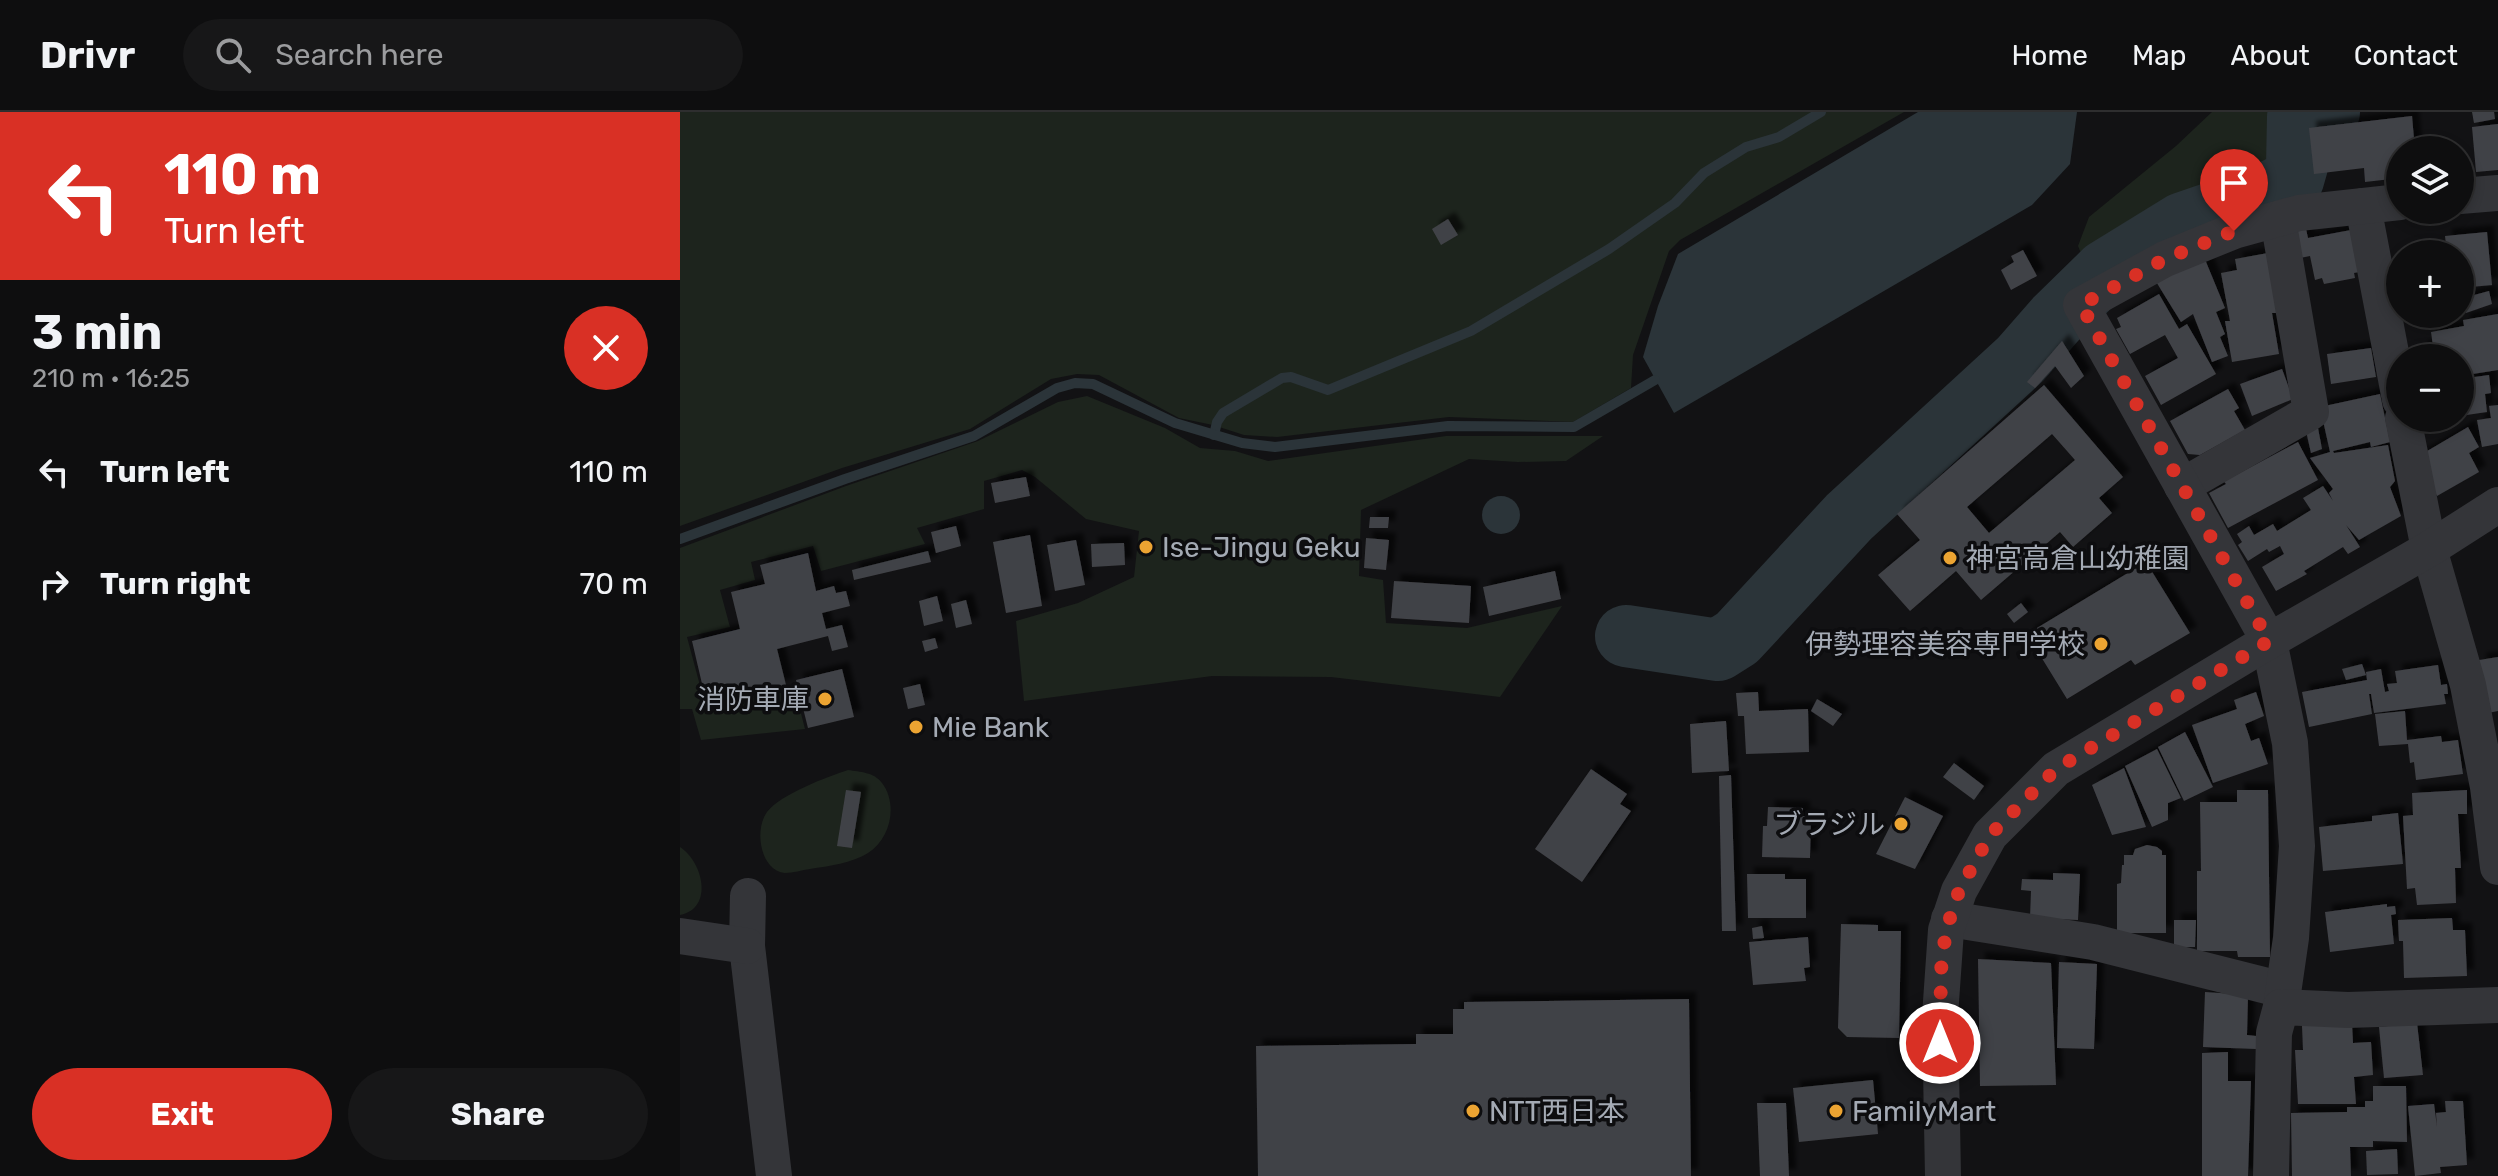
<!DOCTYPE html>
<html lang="en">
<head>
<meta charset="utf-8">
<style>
	body { margin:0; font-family:Rubik,"Noto Sans JP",sans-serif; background:#171718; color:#f1f3f6; height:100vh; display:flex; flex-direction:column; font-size:30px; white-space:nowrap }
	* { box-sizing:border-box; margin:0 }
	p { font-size:26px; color:#9b9c9e }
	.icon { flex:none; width:44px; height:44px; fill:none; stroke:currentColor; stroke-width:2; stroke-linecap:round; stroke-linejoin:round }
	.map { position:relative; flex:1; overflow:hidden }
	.details { display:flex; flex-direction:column; background:#0e0e0f; width:680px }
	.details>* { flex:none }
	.hud { background:#d93025; color:#fff; overflow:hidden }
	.buttons { position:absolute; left:1706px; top:24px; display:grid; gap:16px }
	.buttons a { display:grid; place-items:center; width:88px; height:88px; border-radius:50%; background:#0e0e0f; box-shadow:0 4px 12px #0003,0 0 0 2px #2e2e2f; font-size:40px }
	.pin { position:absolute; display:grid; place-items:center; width:68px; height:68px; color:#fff; margin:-82px -34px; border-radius:50% 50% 50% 0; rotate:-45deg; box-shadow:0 0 8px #0007 }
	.pin .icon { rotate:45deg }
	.me { position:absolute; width:88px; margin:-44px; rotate:0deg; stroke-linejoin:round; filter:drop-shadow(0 0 6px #0008) }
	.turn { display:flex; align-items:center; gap:28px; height:168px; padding:0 32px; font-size:36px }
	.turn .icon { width:104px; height:104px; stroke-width:2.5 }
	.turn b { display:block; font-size:56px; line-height:68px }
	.round { display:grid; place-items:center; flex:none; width:84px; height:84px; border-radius:42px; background:#171718 }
	.summary { display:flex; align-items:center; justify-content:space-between; height:136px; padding:0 32px }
	h1 { font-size:48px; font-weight:700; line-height:60px }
	.action { display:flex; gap:16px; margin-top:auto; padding:16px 32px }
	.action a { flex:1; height:92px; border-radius:48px; background:#d93025; color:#fff; font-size:32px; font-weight:700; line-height:92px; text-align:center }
	.action a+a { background:#171718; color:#f1f3f6 }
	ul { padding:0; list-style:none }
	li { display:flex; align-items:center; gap:24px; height:112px; padding:0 32px }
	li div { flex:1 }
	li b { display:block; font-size:30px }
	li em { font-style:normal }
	header { display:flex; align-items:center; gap:48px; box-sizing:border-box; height:112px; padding:0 40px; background:#0e0e0f; border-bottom:2px solid #2e2e2f }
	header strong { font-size:38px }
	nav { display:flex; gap:44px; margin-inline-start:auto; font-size:28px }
	.search { width:560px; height:72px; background:#171718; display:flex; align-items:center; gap:20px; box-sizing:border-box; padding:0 28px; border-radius:44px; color:#9b9c9e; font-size:30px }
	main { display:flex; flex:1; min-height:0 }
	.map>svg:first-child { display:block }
	.green { fill:#1d241d }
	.water { fill:#2b3439 }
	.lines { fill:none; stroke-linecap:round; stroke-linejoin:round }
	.stream { stroke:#2b3439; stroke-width:10 }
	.river { stroke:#2b3439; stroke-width:62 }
	.building { fill:#414247; fill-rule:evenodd; filter:url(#shadow) }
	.minor { stroke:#343539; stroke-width:36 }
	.route { stroke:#d93025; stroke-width:14; stroke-dasharray:0 25.2 }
	.poi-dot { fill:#eca432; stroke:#0d0d0f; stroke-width:3 }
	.labels { text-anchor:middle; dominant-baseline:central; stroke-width:7; stroke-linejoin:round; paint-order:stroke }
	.poi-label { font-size:28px; fill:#a4aab4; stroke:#0d0d0f; text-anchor:start }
</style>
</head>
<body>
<header>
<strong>Drivr</strong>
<div class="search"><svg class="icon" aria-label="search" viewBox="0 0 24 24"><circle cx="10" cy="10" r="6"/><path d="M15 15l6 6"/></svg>Search here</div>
<nav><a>Home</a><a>Map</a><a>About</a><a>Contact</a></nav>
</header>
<main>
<section class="details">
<div class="hud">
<div class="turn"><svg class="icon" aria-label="left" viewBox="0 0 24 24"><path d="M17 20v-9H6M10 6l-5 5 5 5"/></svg><div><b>110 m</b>Turn left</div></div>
</div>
<div class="summary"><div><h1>3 min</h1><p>210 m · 16:25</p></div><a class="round" style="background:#d93025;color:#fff"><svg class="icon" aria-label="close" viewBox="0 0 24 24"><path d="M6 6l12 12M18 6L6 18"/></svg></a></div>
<ul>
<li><svg class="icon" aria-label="left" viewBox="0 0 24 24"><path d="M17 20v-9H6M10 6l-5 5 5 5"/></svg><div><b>Turn left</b></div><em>110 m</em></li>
<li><svg class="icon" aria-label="right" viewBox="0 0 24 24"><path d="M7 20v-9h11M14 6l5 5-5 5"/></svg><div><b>Turn right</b></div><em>70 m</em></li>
</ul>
<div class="action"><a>Exit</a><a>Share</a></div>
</section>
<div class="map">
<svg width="1818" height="1064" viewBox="0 0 1818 1064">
	<defs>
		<filter id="shadow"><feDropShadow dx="7" dy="-7" stdDeviation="2" flood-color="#0009"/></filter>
	</defs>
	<rect width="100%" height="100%" fill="#121214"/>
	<g class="green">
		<polygon points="0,0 1224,0 1000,128 989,139 953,243 951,276 893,310 769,305 597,325 564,323 533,313 499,306 419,263 397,262 371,267 290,317 162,356 0,414"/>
		<path d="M1532,0H1610C1609,13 1612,45 1606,56C1596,74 1520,94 1498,102C1466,115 1439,148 1404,148L1398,134L1409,105L1496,34Z"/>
		<polygon points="407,284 485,316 520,336 555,339 588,349 766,324 923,324 886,349 838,350 789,347 681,398 679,464 703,468 706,511 787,516 882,494 820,585 651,565 532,564 344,589 336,509 398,491 454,465 459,419 406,407 355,365 342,358 304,369 304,397 237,416 245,432 141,459 133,434 71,450 75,468 40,478 50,515 7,525 26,596 114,574 125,617 21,628 12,597 0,597 0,436 166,374 298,329 378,290"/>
		<path d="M168,658C180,660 194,660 202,671C218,692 211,726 188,741C172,751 149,754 130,757C122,758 113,761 105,761C80,758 74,718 87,700C101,682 147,665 168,658Z"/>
		<path d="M0,735C23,750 34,796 0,803Z"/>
	</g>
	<g class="water">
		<polygon points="1238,0 1397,0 1390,52 1352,93 994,301 963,245 978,194 998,142"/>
		<circle cx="821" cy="403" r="19"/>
	</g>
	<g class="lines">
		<g class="stream">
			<polyline points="534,323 537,310 543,301 602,266 611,265 648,278 791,219 929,137 995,91 1024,61 1066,35 1099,25 1141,0"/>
			<polyline points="0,427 165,367 294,324 377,276 395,271 413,272 495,311 562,331 595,335 768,314 894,315 975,268"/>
		</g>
		<polyline class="river" points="946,524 1038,538 1057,526 1169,405 1341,247 1376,207 1425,159 1503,111 1582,84 1613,68 1617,54 1618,5 1649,0"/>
	</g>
	<g class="building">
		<polygon points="1792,0 1814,0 1815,7 1794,11"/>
		<polygon points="1732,4 1735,38 1720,38 1720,66 1685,70 1684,56 1634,62 1629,16"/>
		<polygon points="1818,12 1818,58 1796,60 1792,15"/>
		<polygon points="1623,103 1628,126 1671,118 1679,160 1674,161 1675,166 1644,172 1642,166 1635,168 1630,144 1615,147 1610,120"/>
		<polygon points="768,107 778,123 761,133 752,117"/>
		<polygon points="1807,120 1812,173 1780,176 1780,142 1767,142 1765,124"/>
		<polygon points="1343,138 1357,164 1331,178 1321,158 1334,150 1331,144"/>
		<polygon points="1588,141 1599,201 1592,201 1599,242 1552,250 1545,209 1550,209 1541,161 1557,158 1555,147"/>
		<polygon points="1524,145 1545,196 1536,200 1545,222 1540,225 1548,244 1532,250 1513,202 1501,210 1475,168"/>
		<polygon points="1809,179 1812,192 1786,201 1783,186"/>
		<polygon points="1479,182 1499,217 1507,212 1536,262 1481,293 1465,264 1498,246 1485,223 1450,242 1436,217 1441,215 1437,206"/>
		<polygon points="1818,202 1818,258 1780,264 1780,246 1743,246 1741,236 1753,234 1751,220 1784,214 1783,208"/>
		<polygon points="1382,229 1404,264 1391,276 1375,254 1355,276 1347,270"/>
		<polygon points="1691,236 1696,265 1651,272 1647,242"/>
		<polygon points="1602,257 1613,287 1572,304 1560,272"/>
		<polygon points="1809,263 1811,281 1805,282 1807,300 1780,304 1780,267"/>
		<path d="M1364,273L1443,365L1419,386L1432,401L1393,435L1380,420L1301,488L1276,459L1230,499L1198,463L1240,428L1217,402ZM1372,322L1395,348L1309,421L1287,395Z"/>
		<polygon points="1548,277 1559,296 1554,299 1565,318 1520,343 1508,342 1490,309"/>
		<polygon points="1700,282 1710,330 1691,335 1690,330 1653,339 1654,341 1708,333 1715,369 1710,375 1721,404 1679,428 1666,413 1680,435 1668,442 1663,435 1624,459 1627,462 1596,479 1582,455 1604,442 1600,434 1589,440 1587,437 1568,449 1558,433 1562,430 1557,422 1569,414 1574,423 1593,412 1597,419 1631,398 1623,386 1643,374 1653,389 1649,381 1653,377 1630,346 1650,340 1640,295"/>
		<polygon points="1818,293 1818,332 1802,335 1797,308 1811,306 1809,294"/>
		<polygon points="1788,315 1799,335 1789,341 1799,360 1757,384 1737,345"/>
		<polygon points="1638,316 1642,337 1631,341 1626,319"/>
		<polygon points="1618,330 1638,368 1548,416 1529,381 1546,372 1542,367 1556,363"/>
		<polygon points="346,365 350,384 315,391 311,371"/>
		<polygon points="690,405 709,405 708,416 689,416"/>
		<polygon points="276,414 281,434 256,441 251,420"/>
		<polygon points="350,423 362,494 326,501 313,430"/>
		<polygon points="686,426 709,428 706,458 684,456"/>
		<polygon points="396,428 405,473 375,479 367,433"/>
		<polygon points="444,431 445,453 412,455 411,432"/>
		<polygon points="248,439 251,450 174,468 172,458"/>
		<polygon points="128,441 136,479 154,474 156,481 166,479 170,494 142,501 146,517 162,513 168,535 152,539 148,524 97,537 106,573 27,593 12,529 60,517 51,480 85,472 80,453"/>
		<polygon points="1466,450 1510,521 1455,553 1451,548 1387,587 1347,522"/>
		<polygon points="875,459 881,487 809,504 803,475"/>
		<polygon points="714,469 791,474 789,511 711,506"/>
		<polygon points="257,484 263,509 244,514 239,489"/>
		<polygon points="286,488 292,512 276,516 271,492"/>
		<polygon points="1341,491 1348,500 1334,511 1327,502"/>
		<polygon points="255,526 258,536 245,540 242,529"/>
		<polygon points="1818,545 1818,599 1808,601 1799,548"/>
		<polygon points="1682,552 1686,563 1666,568 1662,557"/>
		<polygon points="1758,553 1761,573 1767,572 1768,582 1764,582 1766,592 1694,601 1691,582 1689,582 1692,602 1629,615 1622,580 1687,568 1686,560 1701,557 1705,580 1709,579 1707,572 1717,571 1715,559"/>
		<polygon points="162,557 174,605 128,616 116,568"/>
		<polygon points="240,572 245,593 228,597 223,576"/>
		<polygon points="1078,580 1079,599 1128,597 1129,640 1066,642 1064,604 1058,604 1056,581"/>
		<polygon points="1576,580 1584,604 1565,612 1571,629 1579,626 1588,652 1533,671 1512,613 1557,597 1554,588"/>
		<polygon points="1137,587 1162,602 1153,614 1131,599"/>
		<polygon points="1725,599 1727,628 1761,624 1762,630 1778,628 1783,662 1736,668 1734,650 1730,651 1728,632 1699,634 1695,602"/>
		<polygon points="1046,609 1049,659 1012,661 1010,612"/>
		<polygon points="1505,620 1533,675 1504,689 1478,635"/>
		<polygon points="1477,637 1501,686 1488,691 1488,708 1472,715 1445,654"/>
		<polygon points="1274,651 1304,674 1294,688 1263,665"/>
		<polygon points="1444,656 1466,715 1432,723 1412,673"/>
		<polygon points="911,657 947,682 940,692 951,699 902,770 855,737"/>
		<polygon points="1051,663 1056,819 1042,819 1039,664"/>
		<polygon points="166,678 181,680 172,736 157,734"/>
		<polygon points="1557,678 1588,678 1590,845 1558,845 1557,839 1517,839 1517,759 1521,759 1520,690 1557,690"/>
		<polygon points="1787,678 1787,702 1778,702 1781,756 1775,756 1776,791 1737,793 1735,776 1727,777 1723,704 1733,703 1732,681"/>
		<polygon points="1225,685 1263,704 1235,757 1196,742"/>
		<polygon points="1088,695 1123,696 1123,704 1131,704 1130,746 1082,745 1083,714 1087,714"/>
		<polygon points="1718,701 1723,752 1643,759 1639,715 1692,709 1692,704"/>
		<polygon points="1467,733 1477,735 1482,739 1482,743 1486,743 1486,821 1437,821 1437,772 1441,771 1442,753 1444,753 1444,743 1453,743 1455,737"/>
		<polygon points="1373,761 1400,762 1398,808 1350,806 1351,779 1341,778 1342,767 1373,768"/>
		<polygon points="1067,762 1105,762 1105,767 1126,767 1126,806 1068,806"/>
		<polygon points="1707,792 1707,795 1715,794 1716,802 1711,803 1714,832 1650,840 1645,800"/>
		<polygon points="1772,806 1773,818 1785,818 1787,864 1724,866 1723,829 1719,829 1718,808"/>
		<polygon points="1494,808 1516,808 1515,835 1494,835"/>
		<polygon points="1161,812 1198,813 1198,819 1221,819 1219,926 1167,925 1158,916"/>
		<polygon points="1082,814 1084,826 1073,827 1072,816"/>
		<polygon points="1128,825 1130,855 1124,856 1126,869 1073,873 1069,830"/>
		<polygon points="1298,847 1371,851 1376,973 1300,974"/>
		<polygon points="1379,850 1417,852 1414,937 1377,936"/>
		<polygon points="1525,880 1568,883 1567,923 1576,924 1576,937 1523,935"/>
		<polygon points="1009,887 1011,1064 578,1064 576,934 736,932 736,922 773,922 773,897 784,897 784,890"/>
		<polygon points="1737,911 1743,963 1704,966 1699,915"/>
		<polygon points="1672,912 1673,931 1691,930 1693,963 1674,965 1676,992 1618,992 1615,938 1623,938 1622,914"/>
		<polygon points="1548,940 1548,969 1571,969 1568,1064 1522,1064 1522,941"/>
		<polygon points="1193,968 1198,1022 1119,1030 1113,976"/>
		<polygon points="1693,974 1726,974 1727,1030 1693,1029 1693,1035 1670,1035 1671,1064 1612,1064 1611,1001 1667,1000 1667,995 1685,995 1685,989 1693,989"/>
		<polygon points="1765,989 1783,989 1787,1053 1760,1055 1761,1061 1735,1064 1728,994 1754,992 1757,1015 1756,1001 1766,1000"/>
		<polygon points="1077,991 1106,991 1109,1064 1080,1064"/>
		<polygon points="1717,1037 1718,1062 1687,1063 1686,1039"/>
	</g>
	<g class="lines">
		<g class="minor">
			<polyline points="1780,84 1818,81"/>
			<polyline points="1683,94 1720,288"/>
			<polyline points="1723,306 1749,437 1788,573 1808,675 1818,755"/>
			<polyline points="1502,374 1631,300 1598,107"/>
			<polyline points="68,784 67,834 94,1064"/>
			<polyline points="1269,807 1413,830 1603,878"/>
			<polyline points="0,824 67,834"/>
			<polyline points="1601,895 1611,826 1617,734 1610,631 1589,529 1401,193 1485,147 1554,119 1619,101 1720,90"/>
			<polyline points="1263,1064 1260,904 1266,818 1279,779 1310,723 1376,657 1589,529 1749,437 1818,393"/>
			<polyline points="1591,1064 1594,921 1601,895 1668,898 1818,893"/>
		</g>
	</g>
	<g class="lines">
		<polyline class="route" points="1260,931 1261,858 1266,818 1279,779 1310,723 1376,657 1589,529 1401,193 1485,147 1554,119"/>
	</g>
	<g class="poi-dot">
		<circle cx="466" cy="435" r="8"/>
		<circle cx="1270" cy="446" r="8"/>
		<circle cx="1421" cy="532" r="8"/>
		<circle cx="145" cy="587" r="8"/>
		<circle cx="236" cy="615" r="8"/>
		<circle cx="1221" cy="712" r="8"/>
		<circle cx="793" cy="999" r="8"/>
		<circle cx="1156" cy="999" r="8"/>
	</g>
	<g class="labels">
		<g class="poi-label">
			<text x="482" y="435">Ise-Jingu Geku</text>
			<text x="1286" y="446">神宮高倉山幼稚園</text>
			<text x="1405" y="532" text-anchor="end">伊勢理容美容専門学校</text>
			<text x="129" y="587" text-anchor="end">消防車庫</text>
			<text x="252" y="615">Mie Bank</text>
			<text x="1205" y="712" text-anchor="end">ブラジル</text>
			<text x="809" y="999">NTT西日本</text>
			<text x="1172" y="999">FamilyMart</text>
		</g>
	</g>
</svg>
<div class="buttons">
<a><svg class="icon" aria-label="layers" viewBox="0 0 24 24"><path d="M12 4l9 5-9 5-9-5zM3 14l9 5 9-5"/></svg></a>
<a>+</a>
<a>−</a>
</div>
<div class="pin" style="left:1554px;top:119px;background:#d93025"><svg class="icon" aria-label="arrive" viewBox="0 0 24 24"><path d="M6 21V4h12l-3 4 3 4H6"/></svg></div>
<svg class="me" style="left:1260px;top:931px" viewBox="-20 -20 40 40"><circle r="17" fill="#d93025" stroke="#fff" stroke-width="3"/><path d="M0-11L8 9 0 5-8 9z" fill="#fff"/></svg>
</div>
</main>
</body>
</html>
